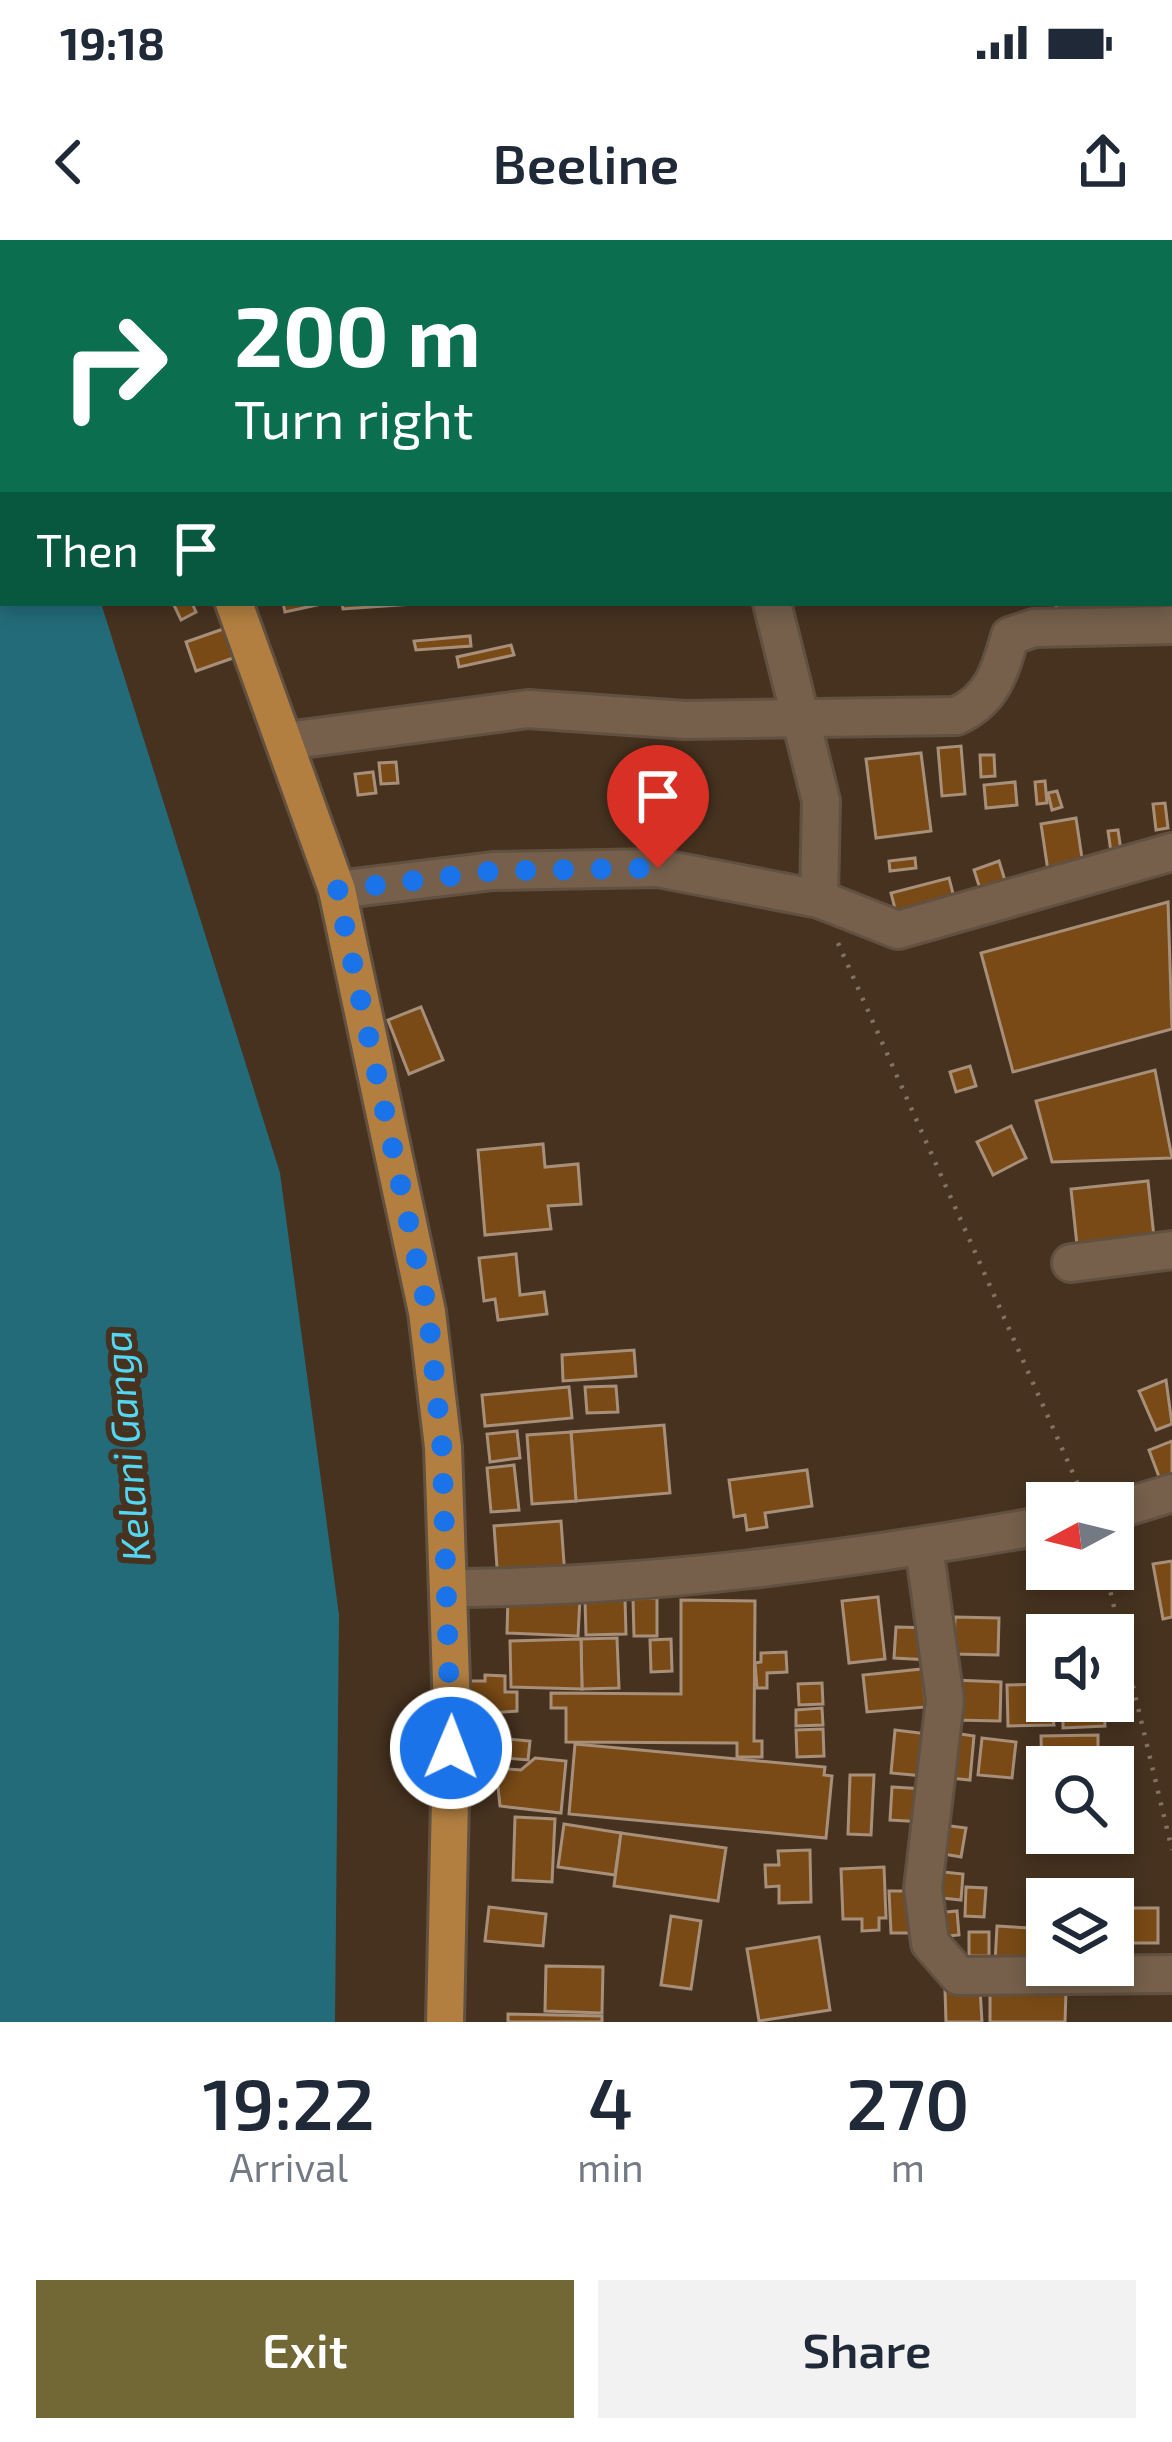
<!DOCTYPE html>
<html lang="en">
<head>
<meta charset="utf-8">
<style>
	body { margin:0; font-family:"Exo 2",sans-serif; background:#f2f2f3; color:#1f2937; height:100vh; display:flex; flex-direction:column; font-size:45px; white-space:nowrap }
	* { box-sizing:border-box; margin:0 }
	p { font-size:39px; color:#747a83 }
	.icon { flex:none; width:66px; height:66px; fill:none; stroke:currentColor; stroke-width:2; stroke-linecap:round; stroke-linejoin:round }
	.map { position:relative; height:1782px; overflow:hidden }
	.panel { display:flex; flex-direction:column; background:#fff; flex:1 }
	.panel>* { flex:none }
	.banner { position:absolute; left:0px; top:0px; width:1173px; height:366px; box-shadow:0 6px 18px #0003; background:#0b6e4f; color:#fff; overflow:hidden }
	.needle { width:78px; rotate:263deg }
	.buttons { position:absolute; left:1026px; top:1242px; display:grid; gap:24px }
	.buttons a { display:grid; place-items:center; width:108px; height:108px; border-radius:0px; background:#fff; box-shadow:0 6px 18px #0003; font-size:60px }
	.pin { position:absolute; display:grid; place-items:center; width:102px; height:102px; color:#fff; margin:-123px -51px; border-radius:50% 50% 50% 0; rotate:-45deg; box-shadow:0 0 12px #0007 }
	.pin .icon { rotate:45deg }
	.me { position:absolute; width:132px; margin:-66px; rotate:1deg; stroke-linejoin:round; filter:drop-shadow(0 0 9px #0008) }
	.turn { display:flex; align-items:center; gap:42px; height:252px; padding:0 36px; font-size:54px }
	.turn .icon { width:156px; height:156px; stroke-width:2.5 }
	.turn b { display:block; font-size:84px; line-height:102px }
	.then { display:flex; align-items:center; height:114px; padding:0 36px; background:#0003; gap:24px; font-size:45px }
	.eta { display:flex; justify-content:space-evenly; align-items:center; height:204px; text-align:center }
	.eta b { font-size:72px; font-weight:600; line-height:84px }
	.cta { display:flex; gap:24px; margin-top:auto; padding:24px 36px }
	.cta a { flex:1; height:138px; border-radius:0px; background:#726836; color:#fff; font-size:48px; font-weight:600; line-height:138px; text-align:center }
	.cta a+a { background:#f2f2f3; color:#1f2937 }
	.status { display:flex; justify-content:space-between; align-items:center; height:84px; padding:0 60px; background:#fff; direction:ltr }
	.status svg { height:33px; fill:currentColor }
	header { display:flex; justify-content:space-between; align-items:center; height:156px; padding:0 36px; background:#fff; font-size:54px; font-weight:600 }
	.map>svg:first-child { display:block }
	.water { fill:#246b7a }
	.building { fill:#794a15; stroke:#a78f7a; stroke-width:3 }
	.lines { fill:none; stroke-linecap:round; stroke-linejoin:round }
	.minor-casing { stroke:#625140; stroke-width:42 }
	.major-casing { stroke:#625140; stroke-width:42 }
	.path { stroke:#837161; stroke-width:4.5; stroke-dasharray:3 9; stroke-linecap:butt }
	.minor { stroke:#76604c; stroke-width:36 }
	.major { stroke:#b27f41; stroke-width:36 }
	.route { stroke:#1a73e8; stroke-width:21; stroke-dasharray:0 37.8 }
	.labels { text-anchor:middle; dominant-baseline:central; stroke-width:12; stroke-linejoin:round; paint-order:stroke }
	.water-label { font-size:39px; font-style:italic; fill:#52d7f4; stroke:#46321f }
</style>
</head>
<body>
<div class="status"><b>19:18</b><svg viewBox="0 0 49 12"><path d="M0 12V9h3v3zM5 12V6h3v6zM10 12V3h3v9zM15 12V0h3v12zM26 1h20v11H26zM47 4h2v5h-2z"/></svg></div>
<header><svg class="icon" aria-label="back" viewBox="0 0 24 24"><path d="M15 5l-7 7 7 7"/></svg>Beeline<svg class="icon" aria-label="share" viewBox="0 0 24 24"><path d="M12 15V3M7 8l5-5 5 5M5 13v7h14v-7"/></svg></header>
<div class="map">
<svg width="1172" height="1782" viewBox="0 0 1172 1782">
	<rect width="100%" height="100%" fill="#46321f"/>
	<polygon class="water" points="0,175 3,363 101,363 280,933 339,1375 335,1782 0,1782"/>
	<g class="building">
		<polygon points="7,0 65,0 57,3"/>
		<polygon points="797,0 875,0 875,3 798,3"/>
		<polygon points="173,363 192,363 196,372 181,380"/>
		<polygon points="283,363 326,363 285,372"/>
		<polygon points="342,363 428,363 343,369"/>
		<polygon points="1055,363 1129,363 1062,383"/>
		<polygon points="226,388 236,417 196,431 186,402"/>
		<polygon points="470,396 471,406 416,410 414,401"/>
		<polygon points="511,405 514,415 459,427 457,417"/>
		<polygon points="961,506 965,554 942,556 938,508"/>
		<polygon points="921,513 931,591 876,598 866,519"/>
		<polygon points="980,515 994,515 995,536 981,537"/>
		<polygon points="396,522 398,543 381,544 379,523"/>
		<polygon points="373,532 376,553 358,555 355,534"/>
		<polygon points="1045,541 1047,563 1037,564 1035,542"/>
		<polygon points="1015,542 1017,565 986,568 984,545"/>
		<polygon points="1057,551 1062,567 1052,570 1048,553"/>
		<polygon points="1165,563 1168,588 1156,590 1153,564"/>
		<polygon points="1076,578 1083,625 1048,631 1041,584"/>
		<polygon points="1118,590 1122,617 1112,619 1108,591"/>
		<polygon points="915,618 916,628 890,631 889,621"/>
		<polygon points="999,621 1008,650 983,658 974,630"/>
		<polygon points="949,638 957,669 899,684 891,653"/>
		<polygon points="1168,662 1172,789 1013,832 981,713"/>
		<polygon points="421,767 443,820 409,834 388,780"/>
		<polygon points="970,826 976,846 956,852 950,832"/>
		<polygon points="1155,830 1172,918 1052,922 1036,861"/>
		<polygon points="1011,886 1026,918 993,935 977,902"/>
		<polygon points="543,904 545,927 578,924 581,964 548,966 551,989 485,995 478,910"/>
		<polygon points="1148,941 1154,997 1077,1005 1071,949"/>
		<polygon points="516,1014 520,1055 544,1052 547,1074 498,1080 495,1059 484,1061 479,1018"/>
		<polygon points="634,1110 636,1136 563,1141 562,1115"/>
		<polygon points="1166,1140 1172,1184 1156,1190 1139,1151"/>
		<polygon points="616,1146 618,1172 587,1173 585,1147"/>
		<polygon points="569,1147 572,1178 485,1186 482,1155"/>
		<polygon points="664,1185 670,1253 576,1261 571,1192"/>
		<polygon points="517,1191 520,1218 490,1222 487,1194"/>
		<polygon points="571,1192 576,1261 532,1264 527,1195"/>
		<polygon points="1172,1201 1172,1237 1161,1242 1149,1210"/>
		<polygon points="514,1225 519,1270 491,1272 487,1228"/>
		<polygon points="807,1230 812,1266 765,1273 767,1287 747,1290 745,1275 734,1277 729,1240"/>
		<polygon points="561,1281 565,1337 498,1341 494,1286"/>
		<polygon points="1172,1321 1172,1377 1163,1379 1153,1324"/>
		<polygon points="508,1356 580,1358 578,1396 507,1393"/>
		<polygon points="878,1357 885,1419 849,1423 842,1361"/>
		<polygon points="657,1358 657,1396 634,1396 633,1359"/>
		<polygon points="625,1359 626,1394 586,1395 585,1360"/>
		<polygon points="681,1360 755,1361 754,1501 762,1501 762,1517 737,1517 737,1503 566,1502 566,1468 551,1468 551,1453 681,1454"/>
		<polygon points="955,1377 999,1378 998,1415 954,1414"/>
		<polygon points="896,1387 932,1388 930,1420 894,1418"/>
		<polygon points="617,1398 619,1448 582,1449 581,1399"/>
		<polygon points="581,1399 582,1449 511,1447 510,1401"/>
		<polygon points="671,1399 672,1431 651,1432 650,1400"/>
		<polygon points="786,1412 787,1432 767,1433 767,1448 757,1448 755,1423 761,1422 761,1413"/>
		<polygon points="922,1429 926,1467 867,1472 863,1435"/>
		<polygon points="485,1435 505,1436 505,1452 517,1452 517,1471 481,1474 463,1465 463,1441 485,1441"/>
		<polygon points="954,1440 1001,1442 1000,1481 954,1480"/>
		<polygon points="822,1443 823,1464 799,1465 798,1444"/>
		<polygon points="1047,1444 1054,1485 1008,1486 1007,1445"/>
		<polygon points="1063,1461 1104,1461 1105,1486 1063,1488"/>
		<polygon points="822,1468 823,1485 796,1486 796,1470"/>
		<polygon points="823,1489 824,1516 797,1517 796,1490"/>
		<polygon points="895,1490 928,1494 924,1536 891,1533"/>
		<polygon points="954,1493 974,1496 970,1540 949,1538"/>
		<polygon points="1098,1495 1098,1527 1047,1527 1047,1535 1042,1535 1041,1496"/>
		<polygon points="496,1498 530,1501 528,1520 494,1517"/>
		<polygon points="982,1498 1016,1502 1012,1538 978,1535"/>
		<polygon points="575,1504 825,1527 824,1535 832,1536 826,1598 569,1574"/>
		<polygon points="535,1518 566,1521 561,1573 500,1566 496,1528 521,1530"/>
		<polygon points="850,1535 874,1535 871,1595 848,1594"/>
		<polygon points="892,1547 925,1549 924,1582 890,1580"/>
		<polygon points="515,1577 555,1579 552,1642 513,1640"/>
		<polygon points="564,1584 621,1593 615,1635 558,1627"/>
		<polygon points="943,1585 966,1588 961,1617 938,1613"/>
		<polygon points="621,1593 726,1608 718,1661 614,1646"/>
		<rect x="1057" y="1593" width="48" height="13"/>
		<polygon points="810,1610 811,1662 779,1663 779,1646 766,1647 765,1625 779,1625 778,1611"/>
		<polygon points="884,1627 886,1678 879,1678 879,1690 862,1691 862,1679 843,1679 841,1629"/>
		<polygon points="934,1631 963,1634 961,1660 932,1657"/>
		<polygon points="966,1647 986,1648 984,1677 965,1676"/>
		<polygon points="889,1651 916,1651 917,1693 891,1693"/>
		<polygon points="489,1667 546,1674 543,1706 485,1701"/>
		<rect x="1113" y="1668" width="45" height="35"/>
		<polygon points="957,1671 959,1695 937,1697 935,1673"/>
		<polygon points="671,1676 701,1681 691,1749 661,1745"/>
		<polygon points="997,1686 1047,1689 1047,1725 995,1723"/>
		<rect x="969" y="1692" width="20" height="24"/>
		<polygon points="819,1697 830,1770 759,1781 747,1709"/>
		<polygon points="546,1726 603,1727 602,1773 545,1771"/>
		<polygon points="980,1748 982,1782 946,1782 945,1750"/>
		<polygon points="990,1751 1066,1752 1065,1782 990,1782"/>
		<polygon points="508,1774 602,1776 602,1782 508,1782"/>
	</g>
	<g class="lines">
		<g class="minor-casing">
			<g id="minor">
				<polyline points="636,0 638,3"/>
				<polyline points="1073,3 1078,0"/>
				<polyline points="772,363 821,561 819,659"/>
				<path d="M287,501L528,469L685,480L956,476C992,460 1000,432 1010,396L1034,388L1172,385"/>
				<polyline points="337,650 493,631 658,628 819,659 898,690 1172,612"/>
				<polyline points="1071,1023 1172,1010"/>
				<polyline points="1113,1271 1172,1253"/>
				<polyline points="924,1307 945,1460 923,1648 930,1703 959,1736 1172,1734"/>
				<path d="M448,1348C651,1347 848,1320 1047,1285"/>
			</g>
		</g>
		<g class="major-casing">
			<g id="major">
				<polyline points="94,0 96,3"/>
				<polyline points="234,363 337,650 427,1072 443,1207 452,1470 445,1782"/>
			</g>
		</g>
		<g class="path">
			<polyline points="838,703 1084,1258"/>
			<polyline points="1105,1329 1172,1610"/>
		</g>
		<use href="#minor" class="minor"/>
		<use href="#major" class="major"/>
	</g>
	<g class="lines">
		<polyline class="route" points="451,1508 442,1207 428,1072 337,650 493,631 658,628"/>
	</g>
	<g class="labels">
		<g class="water-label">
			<text transform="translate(125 1206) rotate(-95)">Kelani Ganga</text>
		</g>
	</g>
</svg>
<div class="buttons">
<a><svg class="needle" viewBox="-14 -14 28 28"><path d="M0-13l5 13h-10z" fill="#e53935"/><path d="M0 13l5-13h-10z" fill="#747a83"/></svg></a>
<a><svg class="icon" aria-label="sound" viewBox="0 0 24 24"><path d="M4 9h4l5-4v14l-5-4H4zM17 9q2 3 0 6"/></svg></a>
<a><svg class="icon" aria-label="search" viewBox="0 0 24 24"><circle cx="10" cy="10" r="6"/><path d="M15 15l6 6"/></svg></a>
<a><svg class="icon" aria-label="layers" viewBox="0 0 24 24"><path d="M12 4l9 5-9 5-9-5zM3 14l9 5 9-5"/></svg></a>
</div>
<div class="pin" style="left:658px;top:628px;background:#d93025"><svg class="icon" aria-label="arrive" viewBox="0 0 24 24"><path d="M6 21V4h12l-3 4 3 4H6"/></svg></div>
<svg class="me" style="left:451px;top:1508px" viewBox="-20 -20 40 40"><circle r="17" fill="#1a73e8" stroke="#fff" stroke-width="3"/><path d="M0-11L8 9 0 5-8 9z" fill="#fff"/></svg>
<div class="banner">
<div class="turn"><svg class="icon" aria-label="right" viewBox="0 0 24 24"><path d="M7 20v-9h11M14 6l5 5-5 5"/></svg><div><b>200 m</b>Turn right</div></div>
<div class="then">Then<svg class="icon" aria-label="arrive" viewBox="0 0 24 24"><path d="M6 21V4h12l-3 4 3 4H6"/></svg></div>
</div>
</div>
<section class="panel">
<div class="eta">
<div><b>19:22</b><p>Arrival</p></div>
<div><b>4</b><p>min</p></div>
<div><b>270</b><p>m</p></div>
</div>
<div class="cta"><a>Exit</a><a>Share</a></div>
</section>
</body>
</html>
